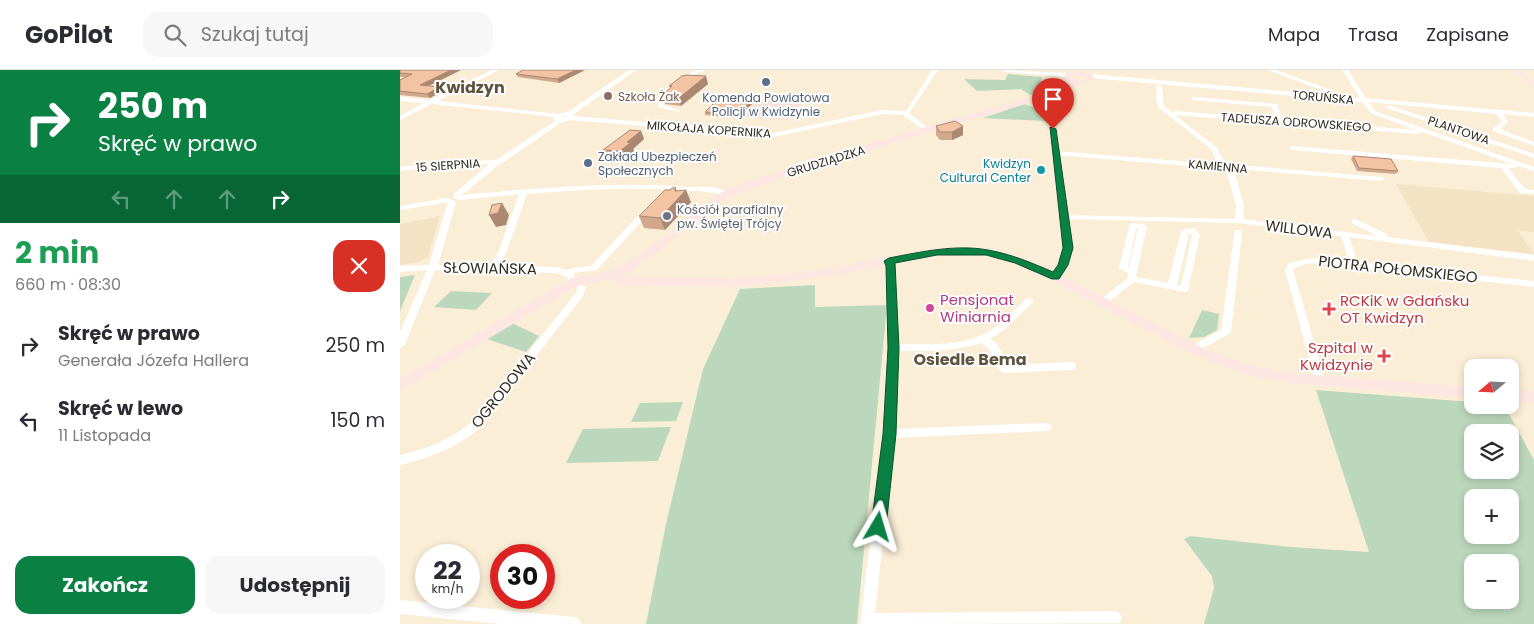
<!DOCTYPE html>
<html lang="pl">
<head>
<meta charset="utf-8">
<style>
	body { margin:0; font-family:Poppins,sans-serif; background:#f7f7f7; color:#2b2b33; height:100vh; display:flex; flex-direction:column; font-size:19px; white-space:nowrap }
	* { box-sizing:border-box; margin:0 }
	p { font-size:16px; color:#7c7c81 }
	.icon { flex:none; width:28px; height:28px; fill:none; stroke:currentColor; stroke-width:2; stroke-linecap:round; stroke-linejoin:round }
	.map { position:relative; flex:1; overflow:hidden }
	.panel { display:flex; flex-direction:column; background:#fff; width:400px }
	.panel>* { flex:none }
	.top-card { background:#0b8043; color:#fff; overflow:hidden }
	.needle { width:32px; rotate:251deg }
	.buttons { position:absolute; left:1064px; top:289px; display:grid; gap:10px }
	.buttons a { display:grid; place-items:center; width:55px; height:55px; border-radius:10px; background:#fff; box-shadow:0 2px 8px #0003; font-size:25px }
	.speed { position:absolute; left:15px; top:474px; display:flex; gap:10px; font-size:25px; font-weight:700; text-align:center }
	.speed>* { display:grid; place-content:center; width:65px; height:65px; border-radius:50%; background:#fff; box-shadow:0 2px 8px #0003; line-height:1 }
	.speed small { font-size:12px; font-weight:400 }
	.speed .limit { border:8px solid #d22; background:#fff; color:#111 }
	.pin { position:absolute; display:grid; place-items:center; width:42px; height:42px; color:#fff; margin:-51px -21px; border-radius:50% 50% 50% 0; rotate:-45deg; box-shadow:0 0 5px #0007 }
	.pin .icon { rotate:45deg }
	.me { position:absolute; width:55px; margin:-28px; rotate:7deg; stroke-linejoin:round; filter:drop-shadow(0 0 4px #0008) }
	.turn { display:flex; align-items:center; gap:18px; height:105px; padding:0 15px; font-size:22px }
	.turn .icon { width:65px; height:65px; stroke-width:2.5 }
	.turn b { display:block; font-size:35px; line-height:42px }
	.lanes { display:flex; align-items:center; height:48px; padding:0 15px; background:#0003; justify-content:center; gap:25px; direction:ltr }
	.lanes .off { opacity:.35 }
	.round { display:grid; place-items:center; flex:none; width:52px; height:52px; border-radius:15px; background:#f7f7f7 }
	.headline { display:flex; align-items:center; justify-content:space-between; height:85px; padding:0 15px }
	h1 { font-size:30px; font-weight:700; line-height:38px; color:#1e9e55 }
	.primary-button { display:flex; gap:10px; margin-top:auto; padding:10px 15px }
	.primary-button a { flex:1; height:58px; border-radius:15px; background:#0b8043; color:#fff; font-size:20px; font-weight:700; line-height:58px; text-align:center }
	.primary-button a+a { background:#f7f7f7; color:#2b2b33 }
	ul { padding:0; list-style:none }
	li { display:flex; align-items:center; gap:15px; height:75px; padding:0 15px }
	li div { flex:1 }
	li b { display:block; font-size:19px }
	li em { font-style:normal }
	header { display:flex; align-items:center; gap:30px; box-sizing:border-box; height:70px; padding:0 25px; background:#fff; border-bottom:1px solid #e1e1e2 }
	header strong { font-size:24px }
	nav { display:flex; gap:28px; margin-inline-start:auto; font-size:18px }
	.search { width:350px; height:45px; background:#f7f7f7; display:flex; align-items:center; gap:12px; box-sizing:border-box; padding:0 18px; border-radius:15px; color:#7c7c81; font-size:19px }
	main { display:flex; flex:1; min-height:0 }
	.map>svg:first-child { display:block }
	.commercial { fill:#f8e0d6 }
	.built { fill:#f3e2c4 }
	.green { fill:#bcd8bc; fill-rule:evenodd }
	.lines { fill:none; stroke-linecap:round; stroke-linejoin:round }
	.street { fill:#fff; fill-rule:evenodd }
	.secondary { fill:#fee7e2; fill-rule:evenodd }
	.wall { fill:#d1a88c }
	.shaded-wall { fill:#aa8872 }
	.building { fill:#f3c3a3; stroke:#aa8872 }
	.route { fill:#0b8043; stroke:#07532c }
	.service-dot { fill:#5c6f8a; stroke:#fdfdfd; stroke-width:2 }
	.education-dot { fill:#8d6e63; stroke:#fdfdfd; stroke-width:2 }
	.culture-dot { fill:#0f9aa8; stroke:#fdfdfd; stroke-width:2 }
	.worship-dot { fill:#6b7280; stroke:#fdfdfd; stroke-width:2 }
	.hotel-dot { fill:#d1479c; stroke:#fdfdfd; stroke-width:2 }
	.health-dot { fill:#e0444e; stroke:#fdfdfd; stroke-width:2 }
	.labels { text-anchor:middle; dominant-baseline:central; stroke-width:4; stroke-linejoin:round; paint-order:stroke }
	.far-education-label { font-size:12px; fill:#785e54; stroke:#fdfdfd; text-anchor:start }
	.far-service-label { font-size:12px; fill:#4e5e75; stroke:#fdfdfd }
	.far-street-label { font-size:12px; fill:#302b22; stroke:#fdfdfd }
	.far-culture-label { font-size:12px; fill:#0d838f; stroke:#fdfdfd; text-anchor:end }
	.far-worship-label { font-size:12px; fill:#5b616d; stroke:#fdfdfd; text-anchor:start }
	.street-label { font-size:15px; fill:#302b22; stroke:#fdfdfd }
	.hotel-label { font-size:15px; fill:#b23c85; stroke:#fdfdfd; text-anchor:start }
	.health-label { font-size:15px; fill:#be3a42; stroke:#fdfdfd; text-anchor:start }
	.far-district-label { font-size:16px; font-weight:bold; fill:#5e533f; stroke:#fdfdfd }
	.neighbourhood-label { font-size:16px; font-weight:bold; fill:#5e533f; stroke:#fdfdfd }
</style>
</head>
<body>
<header>
<strong>GoPilot</strong>
<div class="search"><svg class="icon" aria-label="search" viewBox="0 0 24 24"><circle cx="10" cy="10" r="6"/><path d="M15 15l6 6"/></svg>Szukaj tutaj</div>
<nav><a>Mapa</a><a>Trasa</a><a>Zapisane</a></nav>
</header>
<main>
<section class="panel">
<div class="top-card">
<div class="turn"><svg class="icon" aria-label="right" viewBox="0 0 24 24"><path d="M7 20v-9h11M14 6l5 5-5 5"/></svg><div><b>250 m</b>Skręć w prawo</div></div>
<div class="lanes"><svg class="icon off" aria-label="left" viewBox="0 0 24 24"><path d="M17 20v-9H6M10 6l-5 5 5 5"/></svg><svg class="icon off" aria-label="ahead" viewBox="0 0 24 24"><path d="M12 20V5M6 11l6-6 6 6"/></svg><svg class="icon off" aria-label="ahead" viewBox="0 0 24 24"><path d="M12 20V5M6 11l6-6 6 6"/></svg><svg class="icon" aria-label="right" viewBox="0 0 24 24"><path d="M7 20v-9h11M14 6l5 5-5 5"/></svg></div>
</div>
<div class="headline"><div><h1>2 min</h1><p>660 m · 08:30</p></div><a class="round" style="background:#d93025;color:#fff"><svg class="icon" aria-label="close" viewBox="0 0 24 24"><path d="M6 6l12 12M18 6L6 18"/></svg></a></div>
<ul>
<li><svg class="icon" aria-label="right" viewBox="0 0 24 24"><path d="M7 20v-9h11M14 6l5 5-5 5"/></svg><div><b>Skręć w prawo</b><p>Generała Józefa Hallera</p></div><em>250 m</em></li>
<li><svg class="icon" aria-label="left" viewBox="0 0 24 24"><path d="M17 20v-9H6M10 6l-5 5 5 5"/></svg><div><b>Skręć w lewo</b><p>11 Listopada</p></div><em>150 m</em></li>
</ul>
<div class="primary-button"><a>Zakończ</a><a>Udostępnij</a></div>
</section>
<div class="map">
<svg width="1134" height="554" viewBox="0 0 1134 554">
	<rect width="100%" height="100%" fill="#fbeed6"/>
	<polygon class="commercial" points="364,30 402,33 388,50 341,47 355,31 362,32"/>
	<g class="built">
		<polygon points="996,114 1134,126 1134,162 1118,161 1134,184 1029,172"/>
		<polygon points="40,146 28,187 18,192 0,195 0,154"/>
	</g>
	<g class="green">
		<polygon points="608,4 642,7 640,15 647,19 630,25 621,19 577,21 564,9 605,10"/>
		<polygon points="624,34 636,38 644,43 645,51 583,48"/>
		<polygon points="15,205 0,241 0,207"/>
		<polygon points="415,215 415,237 487,235 457,554 246,554 266,454 303,299 340,219"/>
		<polygon points="51,221 92,223 76,240 34,237"/>
		<polygon points="802,240 819,244 817,260 804,267 789,268"/>
		<polygon points="112,253 139,266 126,282 87,269"/>
		<path d="M916,320L1072,332V335H1104L1134,390V554H804L814,518L812,506L784,469L790,466L890,477L969,482ZM1072,362H1110V400H1072ZM1072,428H1110V465H1072ZM1072,492H1110V530H1072Z"/>
		<polygon points="283,332 276,351 231,352 240,333"/>
		<polygon points="271,357 258,391 166,393 183,359"/>
	</g>
	<g class="lines">
		<g class="street">
			<path d="M92,0H99L38,31L158,44L168,42L229,0H236L174,44V46L374,63L482,40L504,41L507,40L532,0H538L509,43L529,59V61L527,62L503,45L482,44L374,67L170,50L162,52L96,97L62,125C138,118 213,111 290,117C302,117 320,115 330,124L326,126C310,121 293,121 277,120C227,117 177,120 127,124L106,183L98,196L157,197L166,200L174,198L191,196L245,138H248L252,140L197,200L174,203L176,213L175,215H169L167,207L156,203L35,200L5,274L0,278V262L27,200L0,202V196L29,195L48,132L0,140V136L48,128L56,132L38,195L89,196L98,183L119,124L60,130L54,128V124L89,94L47,96L0,101V97L47,92L96,90L155,51L153,49L154,47L32,34L0,50V46L24,33L0,31V27L30,30ZM164,46H168L161,48Z"/>
			<polygon points="297,0 305,0 284,10 265,25 263,35 279,40 279,42 258,37 260,23 280,8"/>
			<polygon points="602,0 668,3 671,5 668,7 605,2"/>
			<path d="M868,0H876L931,20L935,26L960,28L942,0H948L966,28L1134,43V47L1103,44L1108,52L1100,59L1134,72V76L1093,61V59L1102,52L1097,44L969,32L975,41L1134,97V101L1118,96L1114,98H1108L1125,119L1134,120V124L1120,123L1101,98L892,80L889,78L892,76L1112,94L1023,62L1016,64L775,45L816,77L826,94L981,107L985,109L981,111L834,99L844,136L843,149L977,166L952,153V149H955L987,164V167L1134,185V191L949,167L958,192L1134,211V217L919,193L906,194L894,198L893,200L925,310L924,313H916L915,310L885,200L888,194C911,186 925,188 949,191L941,166L839,153L661,149V145H664L835,149L836,136L826,99L656,85L653,83L656,81L818,94L811,79L759,38L756,30L757,15L762,16L764,36L773,43L776,41L876,49L872,37L792,30L791,29L794,27L877,34L883,50L1016,60L971,43L962,32L690,8L687,6L690,4L929,25L927,22Z"/>
			<polygon points="989,35 1134,84 1134,88 987,38 986,37"/>
			<path d="M730,153L743,154L747,156L736,207L768,213L781,161L785,159L795,158L800,165L788,221L785,222L734,212L706,234H700L698,232L700,230L728,208V203L719,198ZM736,158H738L729,197H728ZM789,163L792,165L781,215H777Z"/>
			<polygon points="835,160 841,160 842,162 831,262 829,264 805,277 800,283 792,283 791,280 797,273 821,260"/>
			<path d="M489,188L492,189L495,196L498,274C528,274 562,277 588,262C602,254 614,240 626,229L629,228L634,231L632,233L605,259L590,269L597,274L608,295L671,292L675,293L676,296L675,299L671,300L605,303L601,302L589,279L581,273C554,282 526,281 498,281L495,359L646,353L650,354L652,357L650,360L646,361L494,368L475,543L715,541L720,543L722,548L720,553L460,554L483,364L488,278L487,196L485,191Z"/>
			<path d="M181,214L186,217L183,226L79,359C55,378 30,388 0,395V385C27,379 49,370 71,353L176,223L178,215Z"/>
			<polygon points="0,530 174,547 179,549 181,554 101,554 0,544"/>
		</g>
		<g class="secondary">
			<polygon points="1113,0 1121,0 1134,12 1134,18"/>
			<path d="M677,1L691,3L695,9L680,14L668,22L637,31L650,38L655,44L674,177L669,195L662,206L801,277L845,294L891,303L1072,317V328L891,313L843,304L791,283L651,210L615,194L586,186H537L421,208L335,217L225,215L213,212L211,209L177,216L0,321V309L168,210L180,205C217,215 289,143 321,123C336,113 374,104 393,98C481,68 573,44 662,18L672,12L664,11L665,3ZM677,5L685,7L686,8L682,10L671,7ZM629,33L647,45L662,177L657,195L653,201L623,188L587,178H537L421,200L335,209L222,206V205L233,200L330,126L422,94Z"/>
			<polygon points="1110,320 1134,321 1134,333 1110,332"/>
		</g>
	</g>
	<g class="wall">
		<polygon points="0,0 61,0 29,16 42,21 30,28 0,25 0,10 5,7 0,7"/>
		<polygon points="123,0 185,0 159,13 118,7 116,4"/>
		<polygon points="308,14 281,36 265,34 262,26 270,18 269,16"/>
		<polygon points="340,30 355,31 338,48 305,45 305,42"/>
		<polygon points="536,56 563,65 552,70 540,70 536,65"/>
		<polygon points="241,61 244,69 233,79 234,81 224,89 207,89 203,80"/>
		<polygon points="953,86 998,101 996,104 957,101 951,89"/>
		<polygon points="275,117 277,121 291,132 265,160 244,158 239,146 269,120"/>
	</g>
	<g class="shaded-wall">
		<polygon points="51,0 61,0 22,19 20,15"/>
		<polygon points="176,0 185,0 159,13 157,9"/>
		<polygon points="306,6 308,14 281,36 279,28"/>
		<polygon points="40,17 42,21 30,28 27,24"/>
		<polygon points="354,28 355,31 338,48 338,45"/>
		<polygon points="563,56 563,65 552,70 552,62"/>
		<polygon points="241,61 244,69 233,79 234,81 224,89 220,81 227,72"/>
		<polygon points="275,117 279,127 286,120 291,132 265,160 260,148 275,121"/>
		<polygon points="102,133 109,145 106,155 96,157 89,145"/>
	</g>
	<g class="building">
		<polygon points="0,0 51,0 20,15 40,17 27,24 0,21 0,10 12,4 0,3"/>
		<polygon points="123,0 176,0 157,9 116,4"/>
		<polygon points="287,5 306,6 279,28 262,26 272,16 269,16 282,6"/>
		<polygon points="343,27 354,28 338,45 305,42 319,28 340,30"/>
		<polygon points="555,51 563,56 552,62 540,62 536,56"/>
		<polygon points="230,60 241,61 227,72 230,73 220,81 203,80"/>
		<polygon points="953,86 991,89 998,101 959,98"/>
		<polygon points="275,117 275,121 286,120 260,148 239,146 265,120 269,120"/>
		<polygon points="102,133 98,143 89,145 92,135"/>
	</g>
	<path class="route" d="M650,57L656,59L673,178L668,195L659,209H652L615,193L586,185H537L495,193L499,278L496,364L486,457L484,461L478,463L473,461L471,457L483,364L488,278L486,196L484,191L489,188C520,182 556,174 588,180C611,184 632,193 653,202L658,195L663,178Z"/>
	<g class="service-dot">
		<circle cx="366" cy="12" r="5"/>
		<circle cx="188" cy="93" r="5"/>
	</g>
	<circle class="education-dot" cx="208" cy="26" r="5"/>
	<circle class="culture-dot" cx="641" cy="100" r="5"/>
	<circle class="worship-dot" cx="267" cy="146" r="5"/>
	<circle class="hotel-dot" cx="530" cy="238" r="5"/>
	<g class="health-dot">
		<path d="M926.5 231.5h5v5h5v5h-5v5h-5v-5h-5v-5h5z"/>
		<path d="M981.5 278.5h5v5h5v5h-5v5h-5v-5h-5v-5h5z"/>
	</g>
	<g class="labels">
		<g class="far-education-label">
			<text x="218" y="26">Szkoła Żak</text>
		</g>
		<g class="far-service-label">
			<text x="366" y="27">Komenda Powiatowa<tspan x="366" dy="14">Policji w Kwidzynie</tspan></text>
			<text x="198" y="86" text-anchor="start">Zakład Ubezpieczeń<tspan x="198" dy="14">Społecznych</tspan></text>
		</g>
		<g class="far-street-label">
			<text transform="translate(923 27) rotate(5)">TORUŃSKA</text>
			<text transform="translate(896 52) rotate(4)">TADEUSZA ODROWSKIEGO</text>
			<text transform="translate(309 59) rotate(4)">MIKOŁAJA KOPERNIKA</text>
			<text transform="translate(1059 60) rotate(19)">PLANTOWA</text>
			<text transform="translate(426 91) rotate(-17)">GRUDZIĄDZKA</text>
			<text transform="translate(48 95) rotate(-4)">15 SIERPNIA</text>
			<text transform="translate(818 96) rotate(5)">KAMIENNA</text>
		</g>
		<g class="far-culture-label">
			<text x="631" y="93">Kwidzyn<tspan x="631" dy="14">Cultural Center</tspan></text>
		</g>
		<g class="far-worship-label">
			<text x="277" y="139">Kościół parafialny<tspan x="277" dy="14">pw. Świętej Trójcy</tspan></text>
		</g>
		<g class="street-label">
			<text transform="translate(899 159) rotate(7)">WILLOWA</text>
			<text transform="translate(90 198) rotate(1)">SŁOWIAŃSKA</text>
			<text transform="translate(998 199) rotate(6)">PIOTRA POŁOMSKIEGO</text>
			<text transform="translate(103 320) rotate(-51)">OGRODOWA</text>
		</g>
		<g class="hotel-label">
			<text x="540" y="229">Pensjonat<tspan x="540" dy="17">Winiarnia</tspan></text>
		</g>
		<g class="health-label">
			<text x="940" y="230">RCKiK w Gdańsku<tspan x="940" dy="17">OT Kwidzyn</tspan></text>
			<text x="973" y="277" text-anchor="end">Szpital w<tspan x="973" dy="17">Kwidzynie</tspan></text>
		</g>
		<g class="far-district-label">
			<text x="70" y="17">Kwidzyn</text>
		</g>
		<g class="neighbourhood-label">
			<text x="570" y="289">Osiedle Bema</text>
		</g>
	</g>
</svg>
<div class="buttons">
<a><svg class="needle" viewBox="-14 -14 28 28"><path d="M0-13l5 13h-10z" fill="#e53935"/><path d="M0 13l5-13h-10z" fill="#7c7c81"/></svg></a>
<a><svg class="icon" aria-label="layers" viewBox="0 0 24 24"><path d="M12 4l9 5-9 5-9-5zM3 14l9 5 9-5"/></svg></a>
<a>+</a>
<a>−</a>
</div>
<div class="speed"><div>22<small>km/h</small></div><div class="limit">30</div></div>
<div class="pin" style="left:653px;top:59px;background:#d93025"><svg class="icon" aria-label="arrive" viewBox="0 0 24 24"><path d="M6 21V4h12l-3 4 3 4H6"/></svg></div>
<svg class="me" style="left:478px;top:457px" viewBox="-20 -20 40 40"><path d="M0-17L14 15 0 8-14 15z" fill="#0b8043" stroke="#fff" stroke-width="4"/></svg>
</div>
</main>
</body>
</html>
